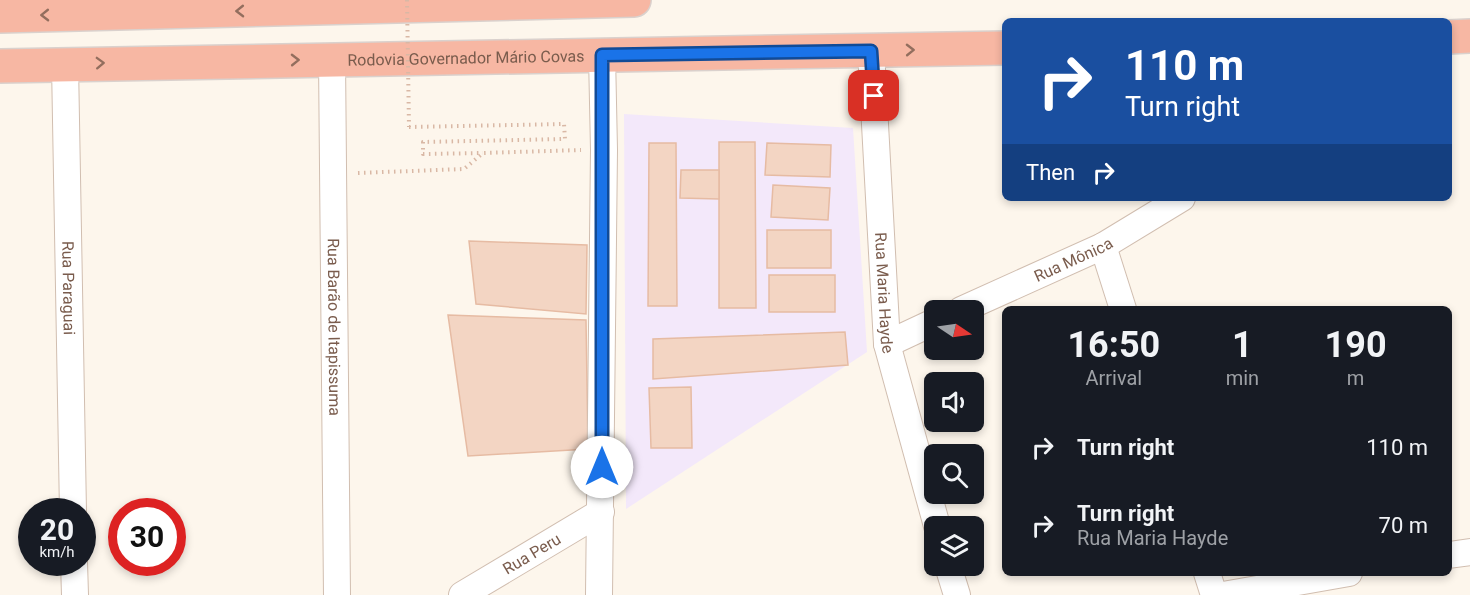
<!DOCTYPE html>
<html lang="en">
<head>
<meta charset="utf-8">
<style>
	body { margin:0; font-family:Roboto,sans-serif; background:#20242c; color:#f1f3f6; height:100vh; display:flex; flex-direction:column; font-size:22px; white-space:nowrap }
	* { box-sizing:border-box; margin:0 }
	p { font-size:20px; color:#9ea1a6 }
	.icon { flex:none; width:33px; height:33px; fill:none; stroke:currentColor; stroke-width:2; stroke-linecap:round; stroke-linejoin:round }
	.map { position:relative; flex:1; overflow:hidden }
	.side { position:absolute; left:1002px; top:306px; width:450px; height:270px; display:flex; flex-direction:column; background:#171b24; border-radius:9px; box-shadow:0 3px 9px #0003 }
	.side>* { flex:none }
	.banner { position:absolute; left:1002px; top:18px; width:450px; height:183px; border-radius:9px; box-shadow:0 3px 9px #0003; background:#1a4fa0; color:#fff; overflow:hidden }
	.needle { width:39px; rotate:103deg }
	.controls { position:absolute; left:924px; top:300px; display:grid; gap:12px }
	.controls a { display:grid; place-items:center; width:60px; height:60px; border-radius:9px; background:#171b24; box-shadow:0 3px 9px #0003; font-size:30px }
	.speed { position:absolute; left:18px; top:498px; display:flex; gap:12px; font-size:30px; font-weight:700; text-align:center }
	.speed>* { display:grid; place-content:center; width:78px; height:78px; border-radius:50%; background:#171b24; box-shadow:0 3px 9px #0003; line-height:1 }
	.speed small { font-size:15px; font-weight:400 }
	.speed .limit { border:9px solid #d22; background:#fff; color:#111 }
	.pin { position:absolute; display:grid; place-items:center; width:51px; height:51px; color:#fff; margin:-26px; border-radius:12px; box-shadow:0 3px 9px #0006 }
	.me { position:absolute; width:66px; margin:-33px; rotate:0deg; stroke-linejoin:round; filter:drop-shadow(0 0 4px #0008) }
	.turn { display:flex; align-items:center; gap:21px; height:126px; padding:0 24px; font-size:27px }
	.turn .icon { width:78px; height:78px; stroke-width:2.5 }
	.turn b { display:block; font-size:42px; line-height:51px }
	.then { display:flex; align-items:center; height:57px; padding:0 24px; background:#0003; gap:12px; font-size:22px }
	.eta { display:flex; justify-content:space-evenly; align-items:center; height:102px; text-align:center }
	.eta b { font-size:36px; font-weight:700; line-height:42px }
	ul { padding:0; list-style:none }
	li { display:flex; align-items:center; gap:18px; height:78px; padding:0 24px }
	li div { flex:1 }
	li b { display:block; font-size:22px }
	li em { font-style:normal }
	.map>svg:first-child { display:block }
	.education { fill:#f3e8fa }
	.building { fill:#f3d5c3; stroke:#e6bba3; stroke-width:1.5 }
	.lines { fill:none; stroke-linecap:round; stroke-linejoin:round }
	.street-casing { stroke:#d1beb0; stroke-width:28 }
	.highway-casing { stroke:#dad1cd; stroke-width:36 }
	.path { stroke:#d9b8a5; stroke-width:4; stroke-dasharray:1.5 4.5; stroke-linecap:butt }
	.street { stroke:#fff; stroke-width:26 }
	.highway { stroke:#f7b7a3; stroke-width:33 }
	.path-bridge { stroke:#d9b8a5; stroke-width:4; stroke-dasharray:1.5 4.5; stroke-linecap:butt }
	.oneway { stroke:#936e5e }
	.route-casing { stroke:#114b97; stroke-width:15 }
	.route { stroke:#1a73e8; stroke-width:10 }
	.labels { text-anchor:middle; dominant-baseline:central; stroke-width:4.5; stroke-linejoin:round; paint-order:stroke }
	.street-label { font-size:16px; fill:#7a5c4d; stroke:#fffaf3 }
</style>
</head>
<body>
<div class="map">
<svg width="1470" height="595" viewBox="0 0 1470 595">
	<rect width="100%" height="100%" fill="#fdf6ec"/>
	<polygon class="education" points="624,114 853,128 867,352 626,509"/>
	<g class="building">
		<polygon points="719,142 755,142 756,308 719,308"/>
		<polygon points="649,143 676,143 677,306 648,306"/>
		<polygon points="767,143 831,145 830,177 765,175"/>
		<polygon points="681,170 719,170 719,199 680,198"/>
		<polygon points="773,185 830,188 828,220 771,217"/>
		<rect x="767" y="230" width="64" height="38"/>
		<polygon points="469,241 587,245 586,314 476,304"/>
		<rect x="769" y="275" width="66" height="37"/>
		<polygon points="448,315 586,320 588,449 468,456"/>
		<polygon points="845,332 848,365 653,379 653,339"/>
		<polygon points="691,387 692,448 651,448 649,388"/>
	</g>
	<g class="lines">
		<g class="street-casing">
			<g id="street">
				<path id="s1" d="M871,51L887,344L937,526"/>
				<path id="s2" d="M332,59L337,595"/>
				<path id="s3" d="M65,64L73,512"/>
				<polyline points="1103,246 1123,309"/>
				<path id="s4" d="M961,310L1103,246L1182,198"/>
				<polyline points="887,344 934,322"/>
				<polyline points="1449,555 1470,552"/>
				<polyline points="74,562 75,595"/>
				<polyline points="948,566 957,595"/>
				<polyline points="1207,573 1214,595"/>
				<path id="s5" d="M462,595L601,512"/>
				<polyline points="599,595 604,150 602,55"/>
				<polyline points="1223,595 1349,573"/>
			</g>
		</g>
		<g class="highway-casing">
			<g id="highway">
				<polyline points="0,16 634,0"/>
				<polyline points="1449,37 1470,36"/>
				<path id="s6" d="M0,66L1005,48"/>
			</g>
		</g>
		<g class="path">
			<polyline points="409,127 564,124 565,139 423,142 423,154 483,153"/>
			<polyline points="358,173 464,169 483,153 581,150"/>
		</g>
		<use href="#street" class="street"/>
		<use href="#highway" class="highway"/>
		<polyline class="path-bridge" points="407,0 409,127"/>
	</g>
	<defs><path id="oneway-chevron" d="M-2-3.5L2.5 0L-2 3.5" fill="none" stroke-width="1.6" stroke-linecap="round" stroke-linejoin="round" transform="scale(1.5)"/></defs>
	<g class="oneway">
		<use href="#oneway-chevron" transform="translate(240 11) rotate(179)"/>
		<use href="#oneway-chevron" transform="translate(45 15) rotate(179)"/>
		<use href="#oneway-chevron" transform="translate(910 50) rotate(-1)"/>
		<use href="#oneway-chevron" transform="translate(295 60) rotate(-1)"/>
		<use href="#oneway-chevron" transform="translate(100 63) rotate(-2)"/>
	</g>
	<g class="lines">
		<g class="route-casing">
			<polyline id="route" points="602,467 602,55 871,51 874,96"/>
		</g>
		<use href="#route" class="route"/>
	</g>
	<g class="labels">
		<g class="street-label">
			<text stroke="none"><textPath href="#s6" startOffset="466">Rodovia Governador Mário Covas</textPath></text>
			<text stroke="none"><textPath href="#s4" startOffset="123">Rua Mônica</textPath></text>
			<text stroke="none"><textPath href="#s3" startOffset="224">Rua Paraguai</textPath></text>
			<text stroke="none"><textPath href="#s1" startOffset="242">Rua Maria Hayde</textPath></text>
			<text stroke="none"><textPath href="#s2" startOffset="268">Rua Barão de Itapissuma</textPath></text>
			<text stroke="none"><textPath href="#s5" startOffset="81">Rua Peru</textPath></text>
		</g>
	</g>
</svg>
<div class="controls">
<a><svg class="needle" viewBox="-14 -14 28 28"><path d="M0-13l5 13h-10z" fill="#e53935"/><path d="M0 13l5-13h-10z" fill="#9ea1a6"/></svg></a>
<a><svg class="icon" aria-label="sound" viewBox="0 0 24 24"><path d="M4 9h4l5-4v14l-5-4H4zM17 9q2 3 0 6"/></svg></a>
<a><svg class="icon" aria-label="search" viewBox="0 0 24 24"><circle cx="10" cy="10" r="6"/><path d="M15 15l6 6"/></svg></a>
<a><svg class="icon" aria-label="layers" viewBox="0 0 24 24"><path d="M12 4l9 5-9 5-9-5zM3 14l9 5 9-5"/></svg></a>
</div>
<div class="speed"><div>20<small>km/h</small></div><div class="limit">30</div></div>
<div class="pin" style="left:874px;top:96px;background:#d93025"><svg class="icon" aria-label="arrive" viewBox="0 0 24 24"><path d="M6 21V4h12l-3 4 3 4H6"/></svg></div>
<svg class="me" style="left:602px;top:467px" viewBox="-20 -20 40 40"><circle r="19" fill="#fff"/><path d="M0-13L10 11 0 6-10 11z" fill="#1a73e8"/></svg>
<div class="banner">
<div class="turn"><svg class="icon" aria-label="right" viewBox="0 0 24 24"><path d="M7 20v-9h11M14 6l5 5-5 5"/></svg><div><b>110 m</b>Turn right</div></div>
<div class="then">Then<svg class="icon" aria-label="right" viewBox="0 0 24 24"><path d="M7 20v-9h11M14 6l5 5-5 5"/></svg></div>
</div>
<section class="side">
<div class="eta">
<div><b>16:50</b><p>Arrival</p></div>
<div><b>1</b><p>min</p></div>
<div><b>190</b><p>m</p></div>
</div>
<ul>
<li><svg class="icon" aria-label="right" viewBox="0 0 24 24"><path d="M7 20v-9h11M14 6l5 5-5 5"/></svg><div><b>Turn right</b></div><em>110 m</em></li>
<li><svg class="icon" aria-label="right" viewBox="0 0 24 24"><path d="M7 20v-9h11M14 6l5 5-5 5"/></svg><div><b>Turn right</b><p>Rua Maria Hayde</p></div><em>70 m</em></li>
</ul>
</section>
</div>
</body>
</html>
